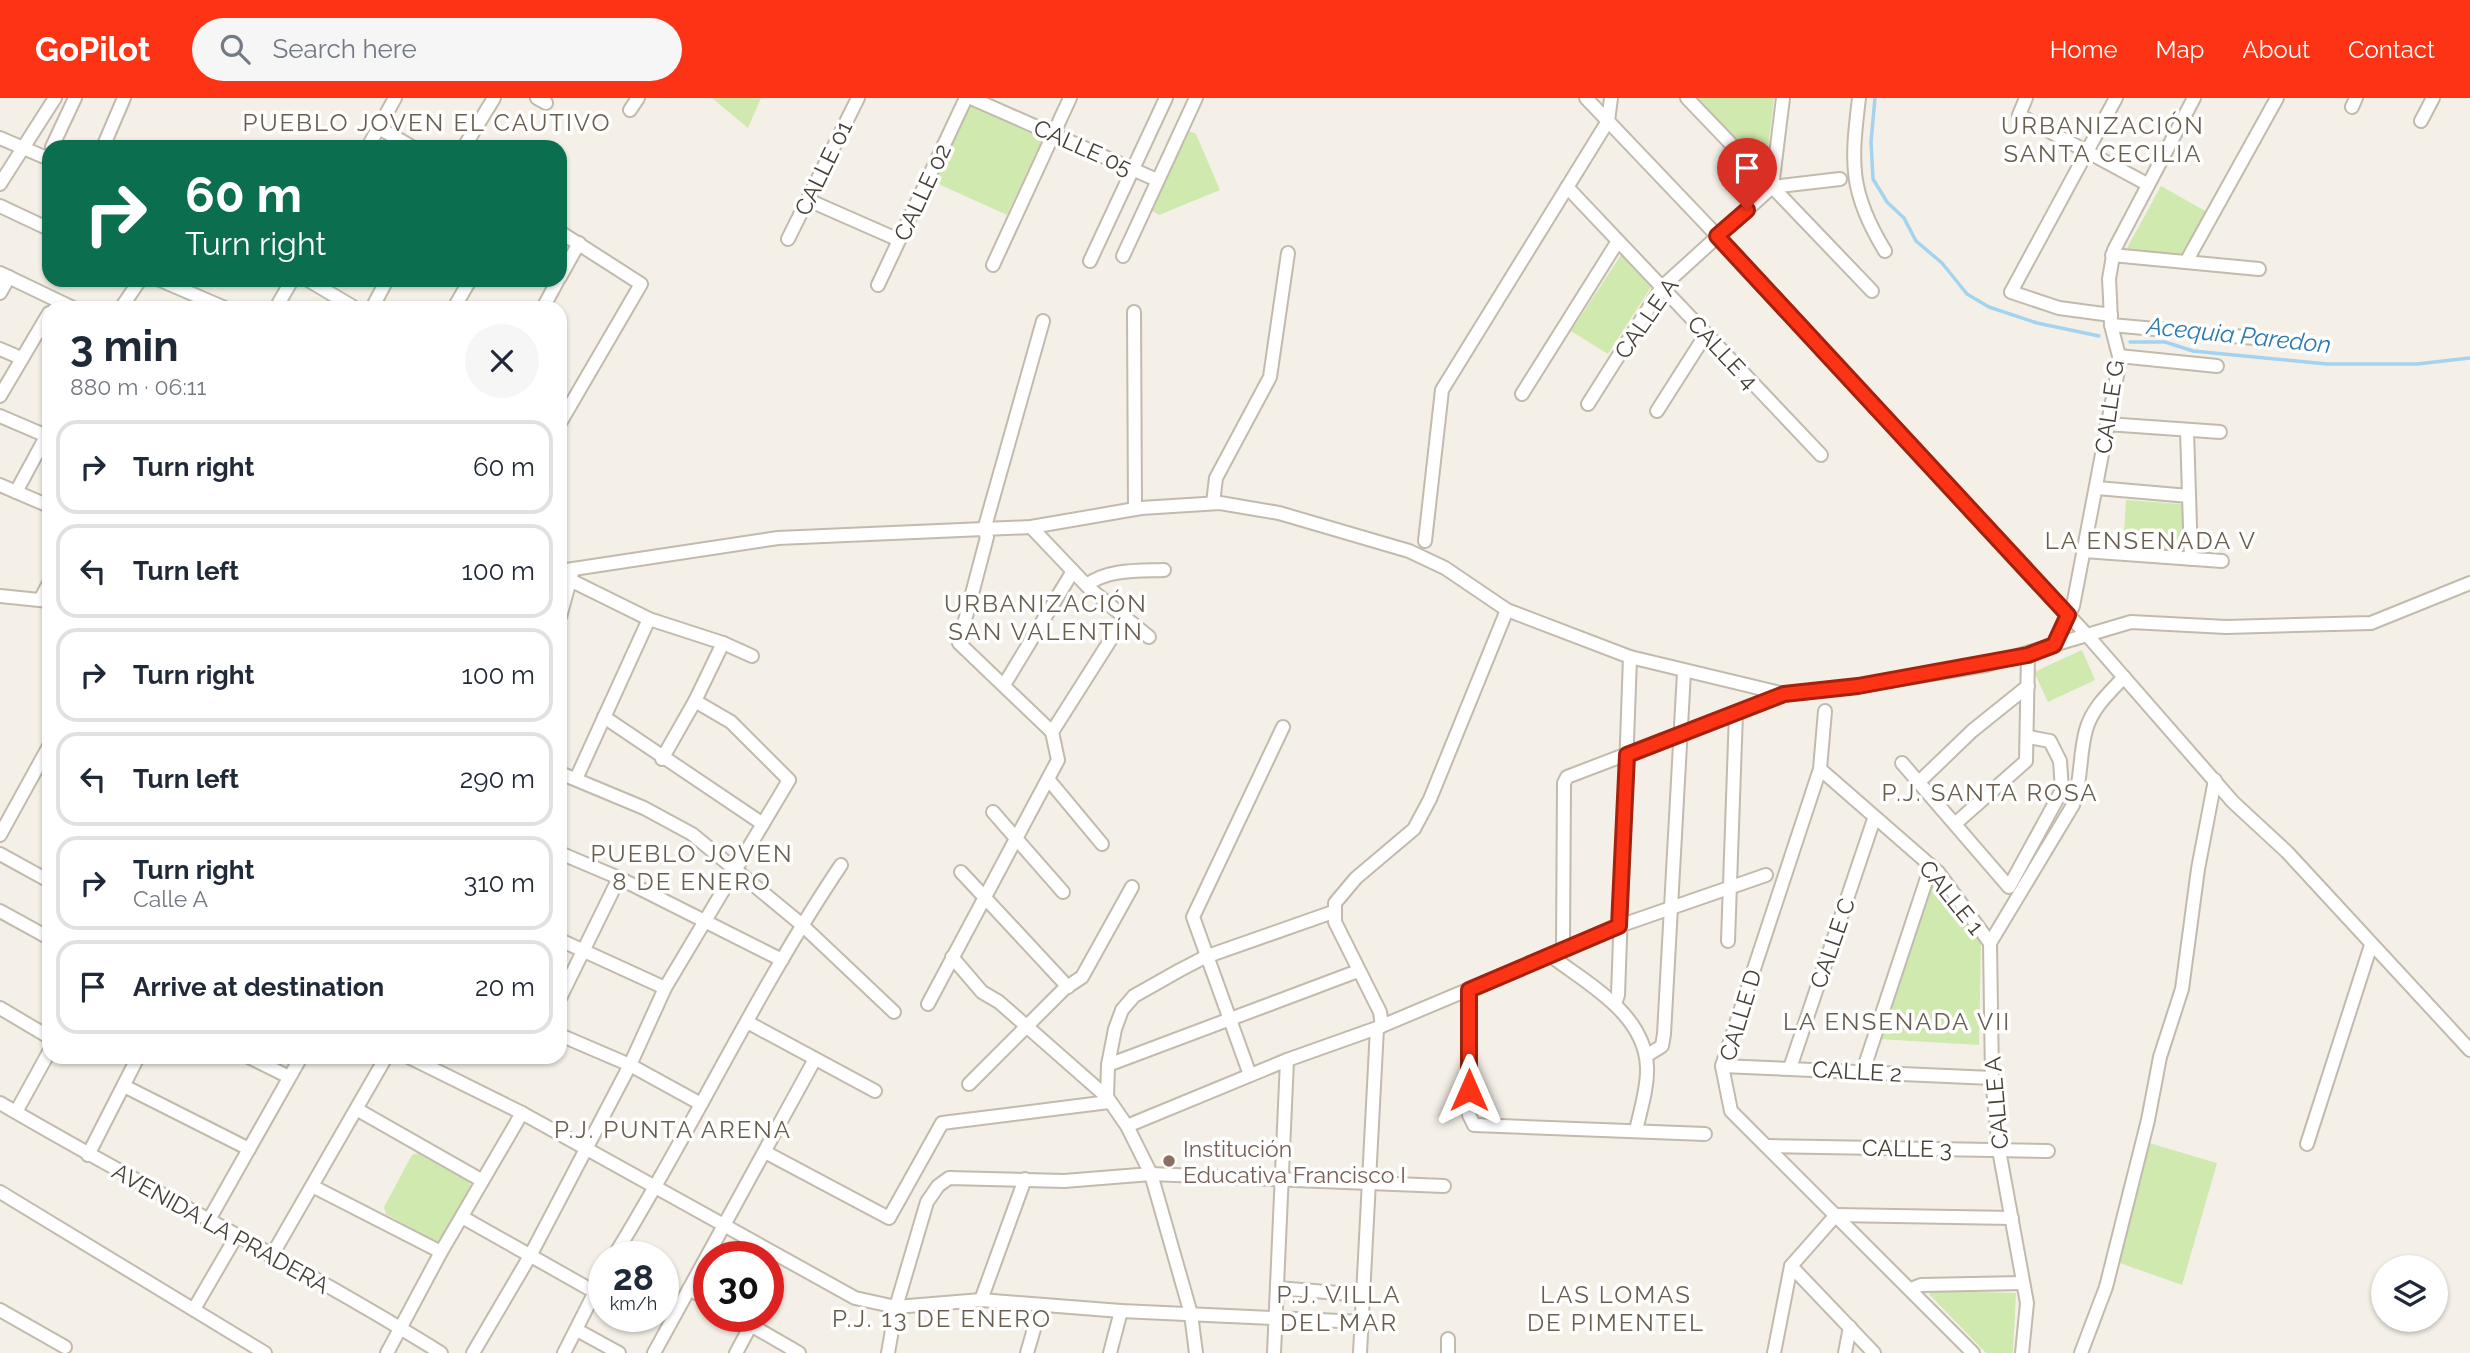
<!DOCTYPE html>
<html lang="en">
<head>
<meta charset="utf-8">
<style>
	body { margin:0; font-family:Raleway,sans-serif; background:#f6f6f7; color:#1f2937; height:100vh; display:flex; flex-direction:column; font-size:26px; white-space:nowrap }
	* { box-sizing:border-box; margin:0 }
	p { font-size:23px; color:#747a83 }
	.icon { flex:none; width:38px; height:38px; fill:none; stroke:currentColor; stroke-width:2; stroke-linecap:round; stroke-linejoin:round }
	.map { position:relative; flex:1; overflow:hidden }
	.sheet { position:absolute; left:42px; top:203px; width:525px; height:763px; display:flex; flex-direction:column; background:#fff; border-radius:21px; box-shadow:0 2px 5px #0004 }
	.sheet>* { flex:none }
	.banner { position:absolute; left:42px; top:42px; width:525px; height:147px; border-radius:21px; box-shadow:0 2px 5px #0004; background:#0b6e4f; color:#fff; overflow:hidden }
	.buttons { position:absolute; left:2371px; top:1157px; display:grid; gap:14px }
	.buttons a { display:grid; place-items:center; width:77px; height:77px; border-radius:50%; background:#fff; box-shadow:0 2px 5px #0004; font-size:35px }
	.speed { position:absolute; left:588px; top:1143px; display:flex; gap:14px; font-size:35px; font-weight:700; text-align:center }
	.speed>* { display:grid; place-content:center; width:91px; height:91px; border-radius:50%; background:#fff; box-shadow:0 2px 5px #0004; line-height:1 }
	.speed small { font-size:18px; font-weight:400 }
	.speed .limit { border:10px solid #d22; background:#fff; color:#111 }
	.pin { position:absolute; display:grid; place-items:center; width:60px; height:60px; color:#fff; margin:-72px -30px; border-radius:50% 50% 50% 0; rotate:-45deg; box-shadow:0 0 7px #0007 }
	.pin .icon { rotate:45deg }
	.me { position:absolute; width:77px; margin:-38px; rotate:0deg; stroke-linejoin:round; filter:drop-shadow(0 0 5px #0008) }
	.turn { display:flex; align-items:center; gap:24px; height:147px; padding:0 28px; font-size:32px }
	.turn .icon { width:91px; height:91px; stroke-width:2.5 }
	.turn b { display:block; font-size:49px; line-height:60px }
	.round { display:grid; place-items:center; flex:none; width:74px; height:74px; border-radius:37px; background:#f6f6f7 }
	.headline { display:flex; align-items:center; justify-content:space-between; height:119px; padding:0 28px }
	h1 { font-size:42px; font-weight:700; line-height:52px }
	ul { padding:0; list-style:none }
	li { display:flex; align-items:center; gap:21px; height:94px; margin:0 14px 10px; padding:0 14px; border:4px solid #e0e1e3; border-radius:21px }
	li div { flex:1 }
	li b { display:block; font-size:26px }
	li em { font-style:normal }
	header { display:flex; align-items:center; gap:42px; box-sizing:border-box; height:98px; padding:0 35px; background:#fd3315; color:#fff }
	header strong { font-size:33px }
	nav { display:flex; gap:38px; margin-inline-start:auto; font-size:24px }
	.search { width:490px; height:63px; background:#f6f6f7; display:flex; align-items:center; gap:18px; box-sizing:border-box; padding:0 24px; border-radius:38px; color:#747a83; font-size:26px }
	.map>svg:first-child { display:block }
	.green { fill:#d0e9af }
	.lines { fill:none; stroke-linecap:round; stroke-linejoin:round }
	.stream { stroke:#a2d3f1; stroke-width:3.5 }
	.minor-casing { stroke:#c2baac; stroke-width:16 }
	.minor { stroke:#fff; stroke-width:12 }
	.route-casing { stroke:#a4210e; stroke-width:18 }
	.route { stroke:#fd3315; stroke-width:12 }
	.education-dot { fill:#8d6e63; stroke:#fff; stroke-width:2.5 }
	.labels { text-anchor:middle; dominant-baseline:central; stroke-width:7; stroke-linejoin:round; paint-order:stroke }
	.street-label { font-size:23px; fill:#474036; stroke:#fff }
	.education-label { font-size:23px; fill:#785e54; stroke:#fff; text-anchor:start }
	.neighbourhood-label { font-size:24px; letter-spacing:2px; fill:#6a5e4d; stroke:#fff }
	.water-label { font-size:24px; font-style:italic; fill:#2c79ad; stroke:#fff }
</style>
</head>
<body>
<header>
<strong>GoPilot</strong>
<div class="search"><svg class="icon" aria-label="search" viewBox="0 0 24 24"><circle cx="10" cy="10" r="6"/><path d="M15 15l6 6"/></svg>Search here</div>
<nav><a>Home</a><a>Map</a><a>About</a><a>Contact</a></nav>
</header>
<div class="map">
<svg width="2470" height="1255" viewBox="0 0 2470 1255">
	<rect width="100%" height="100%" fill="#f4f0e7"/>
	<g class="green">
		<polygon points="712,0 761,0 748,30"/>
		<polygon points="1695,0 1774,0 1766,66 1760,68"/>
		<polygon points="971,7 1043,40 1007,117 934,84"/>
		<polygon points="1189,33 1196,36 1220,92 1159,117 1152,113"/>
		<polygon points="2161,88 2207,114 2185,158 2132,153 2127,150"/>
		<polygon points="1621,157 1651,189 1608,256 1571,233"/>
		<polygon points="2126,402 2182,406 2185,449 2181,455 2123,450"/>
		<polygon points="2082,552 2095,582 2048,604 2034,574"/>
		<polygon points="1938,783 1981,840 1979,947 1878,941 1931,785"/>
		<polygon points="2149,1045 2217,1065 2182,1187 2117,1164"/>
		<polygon points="418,1055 469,1083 470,1088 441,1142 435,1144 386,1116 384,1109 412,1057"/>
		<polygon points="1934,1193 2016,1195 2013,1255 1986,1255 1929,1196"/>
	</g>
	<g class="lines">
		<g class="stream">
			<polyline points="1875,0 1871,44 1873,81 1887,104 1904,120 1916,143 1942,165 1967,196 1989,209 2037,225 2099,238"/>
			<polyline points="2130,244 2165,244 2193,253 2327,266 2417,266 2470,260"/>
		</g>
		<g class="minor-casing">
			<g id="minor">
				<polyline points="537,0 546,5"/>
				<polyline points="971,0 1157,82"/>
				<polyline points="1586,0 1727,148 2087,537 2233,704 2287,754 2470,952"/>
				<polyline points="1687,0 1872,193"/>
				<path d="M1859,0C1851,66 1849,94 1885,153"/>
				<polyline points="2026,0 2019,17 2147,86"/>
				<polyline points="2352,9 2356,0"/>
				<polyline points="630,12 638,0"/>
				<polyline points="2421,23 2433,0"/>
				<polyline points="379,30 412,49"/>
				<polyline points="0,40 49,61"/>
				<polyline points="52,49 75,0"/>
				<polyline points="103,49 124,0"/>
				<polyline points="368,49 395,0"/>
				<polyline points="464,49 494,0"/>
				<polyline points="0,86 55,0"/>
				<polyline points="1567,89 1821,357"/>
				<polyline points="1772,89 1840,81"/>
				<polyline points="808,102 899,142"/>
				<polyline points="0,108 49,131"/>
				<polyline points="560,134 641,186 560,325"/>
				<polyline points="788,141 858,0"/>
				<polyline points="2112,157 2259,171"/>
				<polyline points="1123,158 1196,0"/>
				<polyline points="1090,163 1166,0"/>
				<polyline points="2186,164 2277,0"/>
				<polyline points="993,167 1070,0"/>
				<polyline points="0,175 73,210"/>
				<polyline points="560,179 579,145"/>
				<polyline points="160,182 225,210"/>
				<polyline points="308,182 355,210"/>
				<polyline points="878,187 966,0"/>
				<polyline points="0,195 9,179"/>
				<polyline points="121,210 140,182"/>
				<polyline points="276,210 292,182"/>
				<polyline points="372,210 387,182"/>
				<polyline points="454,210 470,182"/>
				<polyline points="543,210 558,182"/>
				<polyline points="1134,214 1135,411"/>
				<polyline points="2111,217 2059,210 2011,194 2116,0"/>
				<polyline points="1043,223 984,432 987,439 959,545 1052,634"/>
				<polyline points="2111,227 2255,240"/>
				<polyline points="0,251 21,260"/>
				<polyline points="2119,258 2217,268"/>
				<polyline points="1522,296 1618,143"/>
				<polyline points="0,298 49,215"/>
				<polyline points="1588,306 1662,189 1772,89 1783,0"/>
				<polyline points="1657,313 1706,236"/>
				<polyline points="0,318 49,339"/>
				<polyline points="2107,326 2220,334"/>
				<polyline points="2187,332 2191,461"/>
				<polyline points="0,387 49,408"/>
				<polyline points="2097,390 2189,398"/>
				<polyline points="16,394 49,333"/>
				<polyline points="1213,405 1216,380 1270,279 1288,155"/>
				<polyline points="1031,429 1090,491 1149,539"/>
				<polyline points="1425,443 1442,292 1608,23 1611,0"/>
				<polyline points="2084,453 2222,463"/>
				<polyline points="560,473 778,440 1031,429 1141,410 1220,405 1279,415 1409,453 1445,470 1507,512 1630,559 1784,596 1858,588 1986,567 2131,524 2226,529 2371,525 2470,485"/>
				<polyline points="570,482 649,521 723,545 752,558"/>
				<path d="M1087,487C1108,471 1138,473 1164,472"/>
				<polyline points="0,498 49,503"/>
				<polyline points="40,502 49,485"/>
				<polyline points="560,519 572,475"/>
				<polyline points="2054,547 2073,508 2120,262 2111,227 2110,199 2109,181 2114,152 2194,0"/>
				<polyline points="1004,587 1073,473"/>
				<polyline points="1825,613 1820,671 1722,968 1731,1013 1973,1255"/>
				<polyline points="604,619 763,726"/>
				<polyline points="662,661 695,603 723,545"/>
				<polyline points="1902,665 2009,789 2062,692 2060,663 2050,643 2029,639"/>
				<polyline points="1820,671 1938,774 1990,845"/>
				<polyline points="560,675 644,710 692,736 801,826 894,914"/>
				<polyline points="576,681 649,521"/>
				<polyline points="1048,681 1102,746"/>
				<polyline points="1919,684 1972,633 2028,588"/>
				<polyline points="993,714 1063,794"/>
				<polyline points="1956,725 2026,663 2028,557"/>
				<polyline points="0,737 49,648"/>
				<polyline points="560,755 619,780 782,862"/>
				<polyline points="0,756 49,783"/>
				<polyline points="961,774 1068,889"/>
				<polyline points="0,813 49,840"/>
				<polyline points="560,842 665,890"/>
				<polyline points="1728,843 1736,615"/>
				<polyline points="1563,852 1564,685 1567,679 1784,596"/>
				<path d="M1551,858C1588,886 1645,916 1647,969C1648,990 1640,1013 1636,1033"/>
				<polyline points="952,859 982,894 999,904 1107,999"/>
				<polyline points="1469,892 1469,1017 1474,1027 1705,1036"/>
				<polyline points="560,900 619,780"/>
				<polyline points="928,906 1058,662 1052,634 1125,519"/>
				<polyline points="1615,906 1618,897 1630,559"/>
				<polyline points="0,910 49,939"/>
				<polyline points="749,925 875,993"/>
				<polyline points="1382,928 1380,914 1335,824 1335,805 1356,780 1414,731 1430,701 1507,512"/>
				<polyline points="560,937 630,967 701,1006"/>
				<polyline points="1646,958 1662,948 1664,936 1684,574"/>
				<polyline points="249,959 289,979"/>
				<polyline points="409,959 522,1015 855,1200 896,1209 981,1202 1121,1213 1362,1224"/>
				<polyline points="1108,967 1358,873"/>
				<polyline points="1722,968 1992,980"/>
				<polyline points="1790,970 1874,721"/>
				<polyline points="1863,973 1931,768"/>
				<polyline points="1250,977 1193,819 1283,629"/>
				<polyline points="969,986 1064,891 1082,879 1132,789"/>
				<polyline points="124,988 249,1051"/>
				<path d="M0,1005C146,1091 298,1166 441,1255"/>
				<polyline points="358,1012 481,1082"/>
				<polyline points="16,1014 49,954"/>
				<polyline points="1127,1028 1287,962 1377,930 1619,828 1766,777"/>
				<polyline points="2307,1046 2371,847"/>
				<polyline points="1766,1048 2048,1053"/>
				<polyline points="765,1054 889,1120 942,1025 1109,1004"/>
				<polyline points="88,1057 138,959"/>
				<polyline points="314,1089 441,1154"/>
				<polyline points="0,1094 265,1255"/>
				<polyline points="462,1119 593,1193"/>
				<polyline points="210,1120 301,959"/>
				<path d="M614,1158C693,1030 757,892 841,767"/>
				<polyline points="271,1159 386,959"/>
				<polyline points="1791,1168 1874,1255"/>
				<polyline points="1277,1190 1363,1197"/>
				<polyline points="689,1191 709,1202"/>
				<polyline points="1911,1191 1921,1187 2023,1185"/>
				<polyline points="981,1202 1025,1081"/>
				<polyline points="194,1211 237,1137"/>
				<polyline points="0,1212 65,1249"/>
				<polyline points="735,1218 799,1255"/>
				<polyline points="577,1232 619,1255"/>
				<polyline points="387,1255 441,1154 522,1015"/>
				<polyline points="473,1255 530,1158 630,967 665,890 789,682 731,624 695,603"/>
				<polyline points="564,1255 604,1176"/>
				<polyline points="654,1255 815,961"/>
				<polyline points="736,1255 751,1227"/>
				<polyline points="888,1255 896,1209 927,1104 938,1088 949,1080 1064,1083 1151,1076 1444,1088"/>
				<polyline points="1027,1255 1041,1207"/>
				<polyline points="1110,1255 1121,1213"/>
				<polyline points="1196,1255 1191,1216 1151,1076 1127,1028 1107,999 1108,967 1115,931 1122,912 1134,898 1180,872 1205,859 1333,814"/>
				<polyline points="1274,1255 1287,962"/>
				<polyline points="1360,1255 1377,930"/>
				<polyline points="1448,1255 1448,1241"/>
				<polyline points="1774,1255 1791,1168 1836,1117 2012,1120"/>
				<polyline points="1845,1255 1850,1229"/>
				<path d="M2022,1255L2027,1205L1999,1052L1992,980L1990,845L2073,707C2082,682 2079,657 2086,632C2092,610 2109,595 2124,579"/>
				<polyline points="2081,1255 2106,1189 2148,1022 2160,959 2182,891 2198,771 2215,682"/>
			</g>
		</g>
		<use href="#minor" class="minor"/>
	</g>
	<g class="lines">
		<g class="route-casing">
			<polyline id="route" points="1469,992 1469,892 1619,828 1627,657 1784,596 1858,588 2028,557 2054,547 2068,517 1717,138 1747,112"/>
		</g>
		<use href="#route" class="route"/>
	</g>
	<circle class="education-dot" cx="1169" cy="1063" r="7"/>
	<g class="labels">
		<g class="street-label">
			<text transform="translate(1083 49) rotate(24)">CALLE 05</text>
			<text transform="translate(823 70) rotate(-64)">CALLE 01</text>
			<text transform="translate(922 94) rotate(-65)">CALLE 02</text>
			<text transform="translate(1646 220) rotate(-55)">CALLE A</text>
			<text transform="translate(1723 254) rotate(47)">CALLE 4</text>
			<text transform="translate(2109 309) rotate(-82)">CALLE G</text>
			<text transform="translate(1952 799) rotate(51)">CALLE 1</text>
			<text transform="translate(1832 845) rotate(-71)">CALLE C</text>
			<text transform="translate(1740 917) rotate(-73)">CALLE D</text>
			<text transform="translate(1857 973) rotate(3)">CALLE 2</text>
			<text transform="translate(1996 1005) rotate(-95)">CALLE A</text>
			<text transform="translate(1907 1050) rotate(1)">CALLE 3</text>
			<text transform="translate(221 1130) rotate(29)">AVENIDA LA PRADERA</text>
		</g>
		<g class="education-label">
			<text x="1183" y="1050">Institución<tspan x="1183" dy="26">Educativa Francisco I</tspan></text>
		</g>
		<g class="neighbourhood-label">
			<text x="427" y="24">PUEBLO JOVEN EL CAUTIVO</text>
			<text x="2103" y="27">URBANIZACIÓN<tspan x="2103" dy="28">SANTA CECILIA</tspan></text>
			<text x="2151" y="442">LA ENSENADA V</text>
			<text x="1046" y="505">URBANIZACIÓN<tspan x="1046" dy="28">SAN VALENTÍN</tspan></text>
			<text x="1990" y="694">P.J. SANTA ROSA</text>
			<text x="692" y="755">PUEBLO JOVEN<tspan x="692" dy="28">8 DE ENERO</tspan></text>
			<text x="1897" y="923">LA ENSENADA VII</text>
			<text x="673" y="1031">P.J. PUNTA ARENA</text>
			<text x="1339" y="1196">P.J. VILLA<tspan x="1339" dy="28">DEL MAR</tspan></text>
			<text x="1616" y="1196">LAS LOMAS<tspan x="1616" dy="28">DE PIMENTEL</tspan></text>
			<text x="942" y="1220">P.J. 13 DE ENERO</text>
		</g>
		<g class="water-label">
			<text transform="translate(2239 237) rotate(6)">Acequia Paredon</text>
		</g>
	</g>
</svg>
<div class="buttons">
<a><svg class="icon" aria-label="layers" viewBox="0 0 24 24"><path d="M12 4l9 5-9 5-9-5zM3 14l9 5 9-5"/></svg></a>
</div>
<div class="speed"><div>28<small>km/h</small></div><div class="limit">30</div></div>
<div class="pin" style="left:1747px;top:112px;background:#d93025"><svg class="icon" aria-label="arrive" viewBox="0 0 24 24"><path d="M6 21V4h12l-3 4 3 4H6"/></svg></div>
<svg class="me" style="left:1469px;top:992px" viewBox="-20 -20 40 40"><path d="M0-17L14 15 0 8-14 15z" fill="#fd3315" stroke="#fff" stroke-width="4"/></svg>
<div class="banner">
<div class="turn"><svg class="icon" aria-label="right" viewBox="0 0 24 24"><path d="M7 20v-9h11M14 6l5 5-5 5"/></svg><div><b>60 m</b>Turn right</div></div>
</div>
<section class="sheet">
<div class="headline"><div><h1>3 min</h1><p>880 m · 06:11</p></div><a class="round"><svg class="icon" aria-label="close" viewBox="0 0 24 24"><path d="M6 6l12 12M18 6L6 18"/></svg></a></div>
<ul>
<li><svg class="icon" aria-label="right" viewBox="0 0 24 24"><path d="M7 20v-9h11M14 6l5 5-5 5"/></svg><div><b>Turn right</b></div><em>60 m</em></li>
<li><svg class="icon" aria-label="left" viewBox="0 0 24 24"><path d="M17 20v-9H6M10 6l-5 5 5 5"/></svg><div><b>Turn left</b></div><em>100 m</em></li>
<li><svg class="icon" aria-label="right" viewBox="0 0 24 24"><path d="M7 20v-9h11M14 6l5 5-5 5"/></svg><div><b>Turn right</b></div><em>100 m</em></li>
<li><svg class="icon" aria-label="left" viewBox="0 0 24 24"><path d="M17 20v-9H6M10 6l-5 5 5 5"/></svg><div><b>Turn left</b></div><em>290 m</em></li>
<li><svg class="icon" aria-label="right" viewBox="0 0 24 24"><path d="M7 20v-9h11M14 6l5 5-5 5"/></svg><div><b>Turn right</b><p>Calle A</p></div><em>310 m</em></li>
<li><svg class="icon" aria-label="arrive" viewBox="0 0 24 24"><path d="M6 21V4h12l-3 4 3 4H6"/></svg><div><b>Arrive at destination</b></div><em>20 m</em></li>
</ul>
</section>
</div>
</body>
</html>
